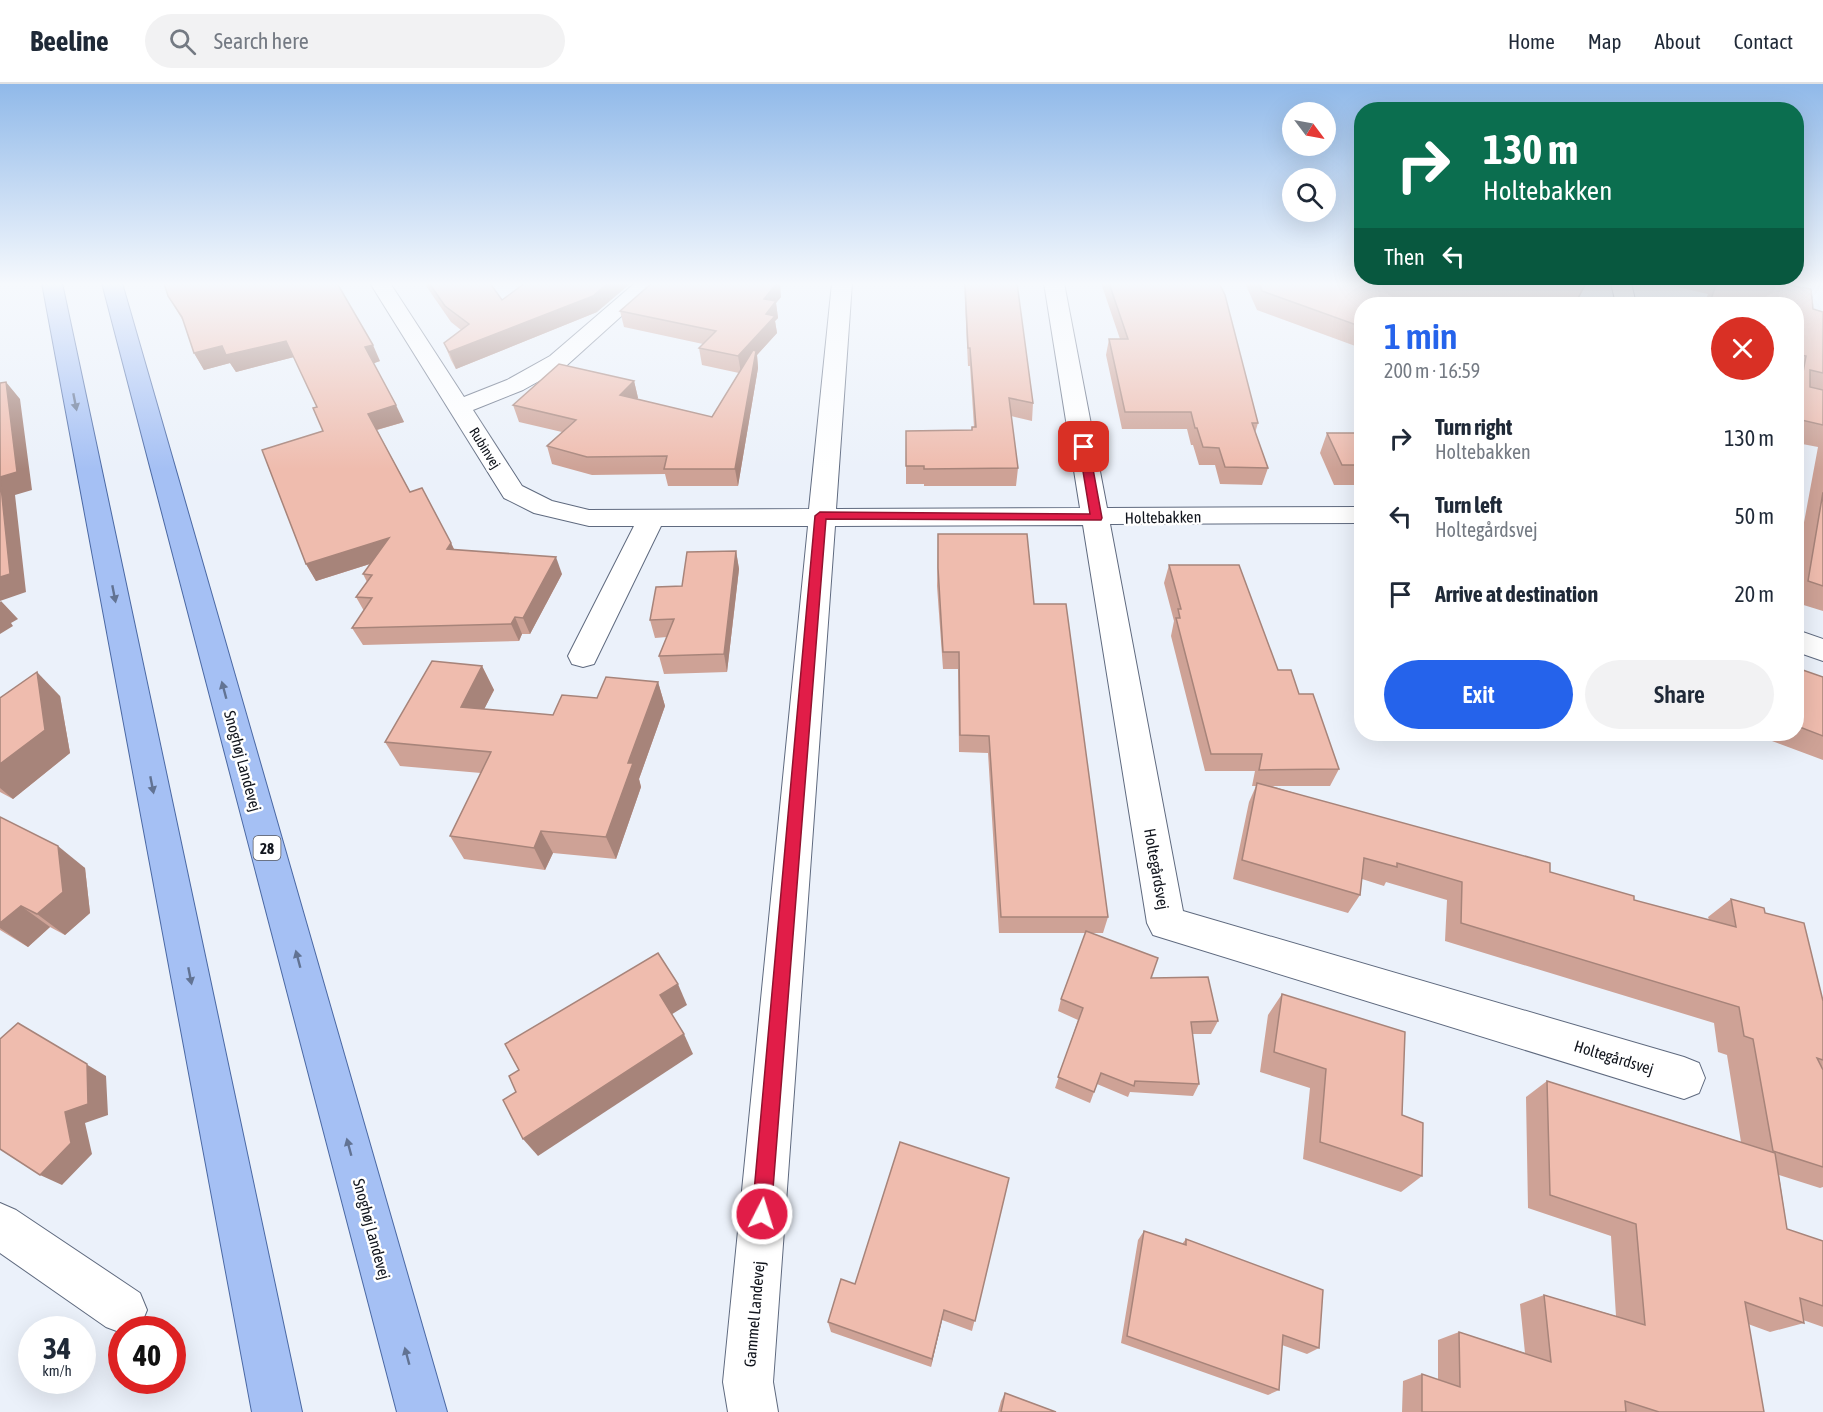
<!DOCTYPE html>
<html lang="en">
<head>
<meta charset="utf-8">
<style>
	body { margin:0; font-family:"Asap Condensed",sans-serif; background:#f2f2f3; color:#1f2937; height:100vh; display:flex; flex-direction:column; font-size:22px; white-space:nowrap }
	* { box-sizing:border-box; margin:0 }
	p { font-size:20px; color:#747a83 }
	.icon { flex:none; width:33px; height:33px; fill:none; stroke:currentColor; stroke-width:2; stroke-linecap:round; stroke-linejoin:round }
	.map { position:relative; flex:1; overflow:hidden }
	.drawer { position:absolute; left:1354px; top:213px; width:450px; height:444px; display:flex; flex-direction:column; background:#fff; border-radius:24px; box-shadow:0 6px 24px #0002 }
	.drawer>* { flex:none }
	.hud { position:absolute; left:1354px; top:18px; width:450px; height:183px; border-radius:24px; box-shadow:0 6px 24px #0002; background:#0b6e4f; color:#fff; overflow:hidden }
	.needle { width:39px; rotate:122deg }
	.controls { position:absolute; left:1282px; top:18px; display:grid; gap:12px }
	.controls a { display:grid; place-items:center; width:54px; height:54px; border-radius:50%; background:#fff; box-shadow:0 6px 24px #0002; font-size:30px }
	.speed { position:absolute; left:18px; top:1232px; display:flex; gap:12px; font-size:30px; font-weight:700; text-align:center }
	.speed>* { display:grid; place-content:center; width:78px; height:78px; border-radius:50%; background:#fff; box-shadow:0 6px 24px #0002; line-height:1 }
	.speed small { font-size:15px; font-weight:400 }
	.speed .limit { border:9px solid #d22; background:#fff; color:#111 }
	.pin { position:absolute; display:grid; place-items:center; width:51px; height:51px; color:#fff; margin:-26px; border-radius:12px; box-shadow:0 3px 9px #0006 }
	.me { position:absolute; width:66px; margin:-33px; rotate:5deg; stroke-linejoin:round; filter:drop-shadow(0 0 4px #0008) }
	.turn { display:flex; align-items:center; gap:21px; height:126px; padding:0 30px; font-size:27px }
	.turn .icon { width:78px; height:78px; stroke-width:2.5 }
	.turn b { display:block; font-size:42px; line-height:51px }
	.then { display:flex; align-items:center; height:57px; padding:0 30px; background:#0003; gap:12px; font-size:22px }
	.round { display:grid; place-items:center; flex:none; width:63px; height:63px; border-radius:32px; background:#f2f2f3 }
	.overview { display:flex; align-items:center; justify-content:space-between; height:102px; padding:0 30px }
	h1 { font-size:36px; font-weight:600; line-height:45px; color:#2563eb }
	.cta { display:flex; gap:12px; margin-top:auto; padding:12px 30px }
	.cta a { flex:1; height:69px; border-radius:36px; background:#2563eb; color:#fff; font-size:24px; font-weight:600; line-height:69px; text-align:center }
	.cta a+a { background:#f2f2f3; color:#1f2937 }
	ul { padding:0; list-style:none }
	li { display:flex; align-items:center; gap:18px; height:78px; padding:0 30px }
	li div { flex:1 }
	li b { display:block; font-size:22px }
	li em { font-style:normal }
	header { display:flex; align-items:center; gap:36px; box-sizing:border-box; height:84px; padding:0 30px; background:#fff; border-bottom:2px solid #e0e1e3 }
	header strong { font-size:28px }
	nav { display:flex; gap:33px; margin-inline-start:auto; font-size:21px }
	.search { width:420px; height:54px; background:#f2f2f3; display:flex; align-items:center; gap:15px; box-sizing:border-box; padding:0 21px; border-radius:33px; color:#747a83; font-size:22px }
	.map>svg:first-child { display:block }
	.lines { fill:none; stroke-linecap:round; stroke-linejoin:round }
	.minor-casing { stroke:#5f6a7f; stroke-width:2 }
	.major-casing { stroke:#4a68a3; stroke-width:2 }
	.minor { fill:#fff; fill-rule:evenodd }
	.major { fill:#a5c0f4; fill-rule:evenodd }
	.wall { fill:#cea296 }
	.shaded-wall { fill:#a7847a }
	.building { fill:#efbcae; stroke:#a7847a; stroke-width:1.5 }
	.oneway { fill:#627393 }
	.route { fill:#e11d48; stroke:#92132f; stroke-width:1.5 }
	.labels { text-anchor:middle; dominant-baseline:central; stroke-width:5; stroke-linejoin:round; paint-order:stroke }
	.far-street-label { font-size:14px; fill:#10141c; stroke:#fff }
	.shield { fill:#fff; stroke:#585a60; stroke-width:1.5 }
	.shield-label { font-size:15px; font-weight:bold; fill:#10141c }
	.street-label { font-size:16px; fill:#10141c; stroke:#fff }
</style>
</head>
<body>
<header>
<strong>Beeline</strong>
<div class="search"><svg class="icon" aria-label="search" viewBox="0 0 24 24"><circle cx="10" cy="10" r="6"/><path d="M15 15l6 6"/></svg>Search here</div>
<nav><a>Home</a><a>Map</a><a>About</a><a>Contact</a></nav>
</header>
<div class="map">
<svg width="1823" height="1328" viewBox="0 0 1823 1328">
	<rect width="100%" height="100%" fill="#ebf1fa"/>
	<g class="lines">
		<g class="minor-casing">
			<g id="minor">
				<polygon points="370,199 390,199 464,313 507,296 550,272 635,199 658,199 566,282 523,306 473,326 522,402 552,417 589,426 809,425 832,199 852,199 836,425 1080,424 1044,199 1064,199 1107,424 1362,423 1362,439 1110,440 1183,827 1684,973 1699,979 1705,994 1699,1009 1684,1015 1153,851 1147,839 1083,441 835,442 773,1298 778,1328 728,1328 723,1298 808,442 661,442 594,580 583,583 572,580 568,572 634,442 589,442 534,429 504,414"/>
				<polygon points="1611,199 1631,199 1636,220 1616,220"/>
				<polygon points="1797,546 1823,555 1823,577 1797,568"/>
				<polygon points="0,1119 16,1126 140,1209 147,1226 140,1243 122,1245 122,1249 106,1243 0,1169"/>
			</g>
		</g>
		<g class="major-casing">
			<g id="major">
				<polygon points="42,199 62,199 302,1328 252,1328"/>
				<polygon points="102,199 122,199 447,1328 397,1328"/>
			</g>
		</g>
		<use href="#minor" class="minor"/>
		<use href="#major" class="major"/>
	</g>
	<g class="wall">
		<polygon points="424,199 490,199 502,216 597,228 456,285 451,276 444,259 461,246 451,238"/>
		<polygon points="964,199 1017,199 1033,319 1032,337 1011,332 1018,384 1016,402 924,402 924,400 906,400 906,347 972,346 974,343 970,282 968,282"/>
		<polygon points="1101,199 1219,199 1258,339 1255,349 1268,384 1262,401 1220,400 1215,381 1199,381 1193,361 1191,361 1187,345 1122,345 1106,271 1109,255 1120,255"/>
		<polygon points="1245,199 1586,199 1362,220 1362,260 1358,263 1257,226"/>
		<polygon points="1660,199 1789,199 1789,201 1813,225 1823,228 1823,527 1797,519 1797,476 1818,363 1797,359 1797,220 1704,220 1708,210"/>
		<polygon points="168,212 380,277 373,279 404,338 377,346 410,408 451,459 454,465 562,490 530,550 522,550 519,557 363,561 352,544 364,527 356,513 367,498 363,490 370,480 316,497 306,480 323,347 317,323 294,273 236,288 230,279 204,286 194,269 183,237"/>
		<polygon points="781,213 776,219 778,234 775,237 777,249 757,271 758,284 738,402 668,402 665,390 592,391 552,380 547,362 562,348 519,338 513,321 634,297 638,314 637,315 712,333 739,289 702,281 699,264 703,260 624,243 620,227"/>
		<polygon points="1327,349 1362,349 1362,401 1334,401 1320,369"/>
		<polygon points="938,450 1034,520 1108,833 1103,849 1091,849 1151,894 1218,937 1211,950 1192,950 1199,1000 1193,1012 1130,1008 1128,1013 1097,1000 1090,1019 1055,1004 1078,936 1058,927 1061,915 1086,849 999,849 988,669 959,668 958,585 943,585 937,502"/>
		<polygon points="736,467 739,485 727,588 664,590 659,572 667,553 655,554 650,536 682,502"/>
		<polygon points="1169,481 1278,586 1299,610 1339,685 1330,702 1272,702 1550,788 1634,816 1709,836 1708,833 1731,815 1765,829 1823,917 1823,1103 1820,1104 1779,1091 1787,1145 1823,1157 1823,1243 1803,1236 1804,1239 1770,1248 1748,1240 1764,1328 1402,1328 1403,1297 1422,1290 1438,1296 1438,1256 1459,1248 1525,1269 1520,1220 1544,1211 1616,1232 1611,1152 1528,1124 1526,1013 1547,997 1741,1058 1727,971 1718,968 1714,939 1445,857 1447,816 1386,798 1384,802 1362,795 1360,811 1348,829 1233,795 1249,718 1256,702 1252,702 1255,687 1205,687 1171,552 1174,537 1164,499"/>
		<polygon points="482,582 494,606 484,625 553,631 597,614 658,598 665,622 639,695 641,703 616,775 553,769 545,786 464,775 450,752 481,689 400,682 385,658"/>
		<polygon points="1797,584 1823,593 1823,676 1764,654 1765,650 1797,650"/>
		<polygon points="60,612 70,669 13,715 0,708 0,614"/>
		<polygon points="0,733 85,784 90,829 65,851 50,843 28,863 0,846"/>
		<polygon points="1282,910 1402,1031 1422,1092 1401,1108 1303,1075 1310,1004 1260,988 1268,931"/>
		<polygon points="1009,1094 972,1247 942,1236 931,1283 831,1248 828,1238 855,1200"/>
		<polygon points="1144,1147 1182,1160 1186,1155 1319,1264 1307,1270 1282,1261 1279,1306 1268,1311 1121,1259 1138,1156"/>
		<polygon points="1005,1309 1056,1328 998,1328 1001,1317"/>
	</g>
	<g class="shaded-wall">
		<polygon points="608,199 631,199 597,228 456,285 449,268"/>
		<polygon points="777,199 780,199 781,213 776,219 778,234 775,237 777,249 757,271 758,284 738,402 735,385 741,289 738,272 764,215"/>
		<polygon points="1362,252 1362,260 1358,263"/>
		<polygon points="286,257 294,273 236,288 230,279 204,286 194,269 222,262"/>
		<polygon points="373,261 380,277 372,280 365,263"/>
		<polygon points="634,297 638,314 624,328 620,311"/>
		<polygon points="6,298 20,315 32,406 15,411 26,508 0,517 0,393"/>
		<polygon points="396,321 404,338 376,346 368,330"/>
		<polygon points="389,454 398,471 316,497 306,480"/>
		<polygon points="451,459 459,476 447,465"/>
		<polygon points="736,467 739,485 727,588 724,570"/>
		<polygon points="556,473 562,490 530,550 523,534"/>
		<polygon points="1,517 18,535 11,539 13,542 0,550 0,518"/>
		<polygon points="515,533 522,550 519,557 511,540"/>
		<polygon points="482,582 494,606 473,647 461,623"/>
		<polygon points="37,588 60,612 70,669 13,715 0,704 0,680"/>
		<polygon points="658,598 665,622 639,695 641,703 616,775 606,753 628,679"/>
		<polygon points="541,747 553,769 545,786 534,764"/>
		<polygon points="58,762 85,784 90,829 65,851 37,830"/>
		<polygon points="21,822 50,843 28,863 0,844 0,839"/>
		<polygon points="678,900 687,921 669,932 660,911"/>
		<polygon points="18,939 106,992 108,1031 85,1039 92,1070 62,1101 40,1091"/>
		<polygon points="684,950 693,970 538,1072 523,1055"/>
		<polygon points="944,1226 942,1236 931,1283 932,1275"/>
	</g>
	<g class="building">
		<polygon points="164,199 337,199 373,261 365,263 396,321 368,330 410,408 422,404 451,459 447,465 556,473 523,534 515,533 511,540 352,544 372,514 356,513 372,491 363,490 389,454 306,480 262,366 323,347 313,324 317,323 286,257 226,271 222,262 194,269 182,233 168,212"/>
		<polygon points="429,199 490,199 502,216 525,199 608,199 593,212 449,268 444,259 469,240 445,222"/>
		<polygon points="652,199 777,199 764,215 776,217 766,230 775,232 738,272 699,264 716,247 620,227"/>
		<polygon points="965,199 1017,199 1033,319 1009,314 1018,384 924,385 924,382 906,382 906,347 972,346 972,343 976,343 970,264 968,264"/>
		<polygon points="1109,199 1219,199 1225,211 1258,339 1252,339 1268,384 1225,383 1219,364 1203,363 1197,344 1195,344 1191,328 1125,328 1109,255 1128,255"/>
		<polygon points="1259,199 1428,199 1443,203 1477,203 1480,201 1478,199 1586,199 1575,220 1362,220 1362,243 1262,207"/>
		<polygon points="1717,199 1789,199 1789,201 1811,205 1813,225 1823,228 1823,289 1810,286 1810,303 1823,306 1823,341 1797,335 1797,321 1806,272 1797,270 1797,220 1709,220"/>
		<polygon points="753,266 756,267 735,385 664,385 667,372 587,373 547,362 576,336 513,321 559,280 634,297 620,311 712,333"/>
		<polygon points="6,298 17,388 0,393 10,490 0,493 0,299"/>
		<polygon points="1327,349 1362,349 1362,381 1342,381"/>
		<polygon points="1823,408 1823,502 1808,497"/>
		<polygon points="938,450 1027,450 1034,520 1066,520 1108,833 1001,833 989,652 960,651 959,568 943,568 938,484"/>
		<polygon points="736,467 724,570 659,572 674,535 650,536 656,503 682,502 687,468"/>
		<polygon points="1169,481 1239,481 1278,586 1291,586 1299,610 1313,610 1339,685 1259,686 1262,670 1211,670 1176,534 1180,534 1178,525 1181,525"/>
		<polygon points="432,577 482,582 461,623 553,631 562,611 597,614 606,593 658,598 628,679 633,679 606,753 541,747 534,764 450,752 491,668 385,658"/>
		<polygon points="1797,584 1823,593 1823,652 1797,642"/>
		<polygon points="37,588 45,646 0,680 0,614"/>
		<polygon points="1257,699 1550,779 1550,788 1634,812 1634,816 1736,843 1731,815 1764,824 1765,829 1804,839 1823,917 1823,976 1817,974 1823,986 1823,1083 1773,1067 1753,955 1744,952 1739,923 1461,839 1462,798 1397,779 1397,783 1364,774 1360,811 1242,776"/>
		<polygon points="0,733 58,762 63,808 37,830 21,822 0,839"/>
		<polygon points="1086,847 1158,874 1151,894 1208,893 1218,937 1191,938 1199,1000 1135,997 1134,1002 1101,989 1094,1008 1058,993 1083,924 1061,915"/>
		<polygon points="658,869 678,900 660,911 684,950 523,1055 503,1016 516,1008 509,992 519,986 505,960"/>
		<polygon points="1282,910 1405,948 1402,1031 1423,1039 1422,1092 1320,1058 1326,985 1274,968"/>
		<polygon points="18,939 87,980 88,1020 65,1028 71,1059 40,1091 0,1065 0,955"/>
		<polygon points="1547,997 1775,1069 1787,1145 1823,1157 1823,1222 1800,1214 1804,1239 1745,1218 1764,1328 1659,1328 1625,1317 1626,1328 1422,1328 1422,1290 1460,1303 1459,1248 1551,1278 1544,1211 1645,1241 1636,1140 1550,1111"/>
		<polygon points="900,1058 1009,1094 975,1237 944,1226 932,1275 828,1238 841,1195 855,1200"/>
		<polygon points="1144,1147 1186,1161 1186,1155 1323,1206 1319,1264 1283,1251 1279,1306 1127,1252"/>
		<polygon points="1005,1309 1056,1328 1001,1328"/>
	</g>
	<defs><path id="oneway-solid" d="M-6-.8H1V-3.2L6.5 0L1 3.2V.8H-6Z" transform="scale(1.5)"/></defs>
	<g class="oneway">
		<use href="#oneway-solid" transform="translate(75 318) rotate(79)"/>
		<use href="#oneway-solid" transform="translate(114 510) rotate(79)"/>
		<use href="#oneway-solid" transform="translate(224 606) rotate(-105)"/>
		<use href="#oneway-solid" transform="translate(152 701) rotate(79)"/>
		<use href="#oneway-solid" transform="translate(298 875) rotate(-105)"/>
		<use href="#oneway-solid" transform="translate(190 892) rotate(79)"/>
		<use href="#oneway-solid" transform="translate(349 1063) rotate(-105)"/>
		<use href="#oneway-solid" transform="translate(407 1272) rotate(-105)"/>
	</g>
	<linearGradient id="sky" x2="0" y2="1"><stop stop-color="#90b9e9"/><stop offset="0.52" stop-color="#f6f9fd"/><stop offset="1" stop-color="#f6f9fd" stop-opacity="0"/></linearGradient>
	<rect width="1823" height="385" fill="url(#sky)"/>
	<polygon class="route" points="1084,360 1089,363 1102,434 1101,436 826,435 771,1130 768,1137 762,1140 755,1137 752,1130 815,432 820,428 1090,430 1079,363"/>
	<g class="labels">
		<g class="far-street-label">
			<text transform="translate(485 364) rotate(58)">Rubinvej</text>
		</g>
		<rect class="shield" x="253.5" y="752" width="27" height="24" rx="4.5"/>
		<g class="shield-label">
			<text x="267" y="764">28</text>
		</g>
		<g class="street-label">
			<text transform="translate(1163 433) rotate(-1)">Holtebakken</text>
			<text transform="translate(243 677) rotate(75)">Snoghøj Landevej</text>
			<text transform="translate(1157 785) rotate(80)">Holtegårdsvej</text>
			<text transform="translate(1614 973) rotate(17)">Holtegårdsvej</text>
			<text transform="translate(372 1145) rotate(75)">Snoghøj Landevej</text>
			<text transform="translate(754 1230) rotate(-85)">Gammel Landevej</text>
		</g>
	</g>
</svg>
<div class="controls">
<a><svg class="needle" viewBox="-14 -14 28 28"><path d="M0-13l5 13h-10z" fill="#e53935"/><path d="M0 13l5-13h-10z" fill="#747a83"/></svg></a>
<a><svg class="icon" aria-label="search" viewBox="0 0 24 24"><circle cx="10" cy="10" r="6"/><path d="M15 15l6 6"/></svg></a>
</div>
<div class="speed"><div>34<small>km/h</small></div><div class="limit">40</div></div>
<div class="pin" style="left:1084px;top:363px;background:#d93025"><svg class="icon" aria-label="arrive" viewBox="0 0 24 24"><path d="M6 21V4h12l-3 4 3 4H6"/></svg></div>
<svg class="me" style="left:762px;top:1130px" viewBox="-20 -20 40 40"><circle r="17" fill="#e11d48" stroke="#fff" stroke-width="3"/><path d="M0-11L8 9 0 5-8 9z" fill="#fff"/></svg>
<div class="hud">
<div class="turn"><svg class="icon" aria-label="right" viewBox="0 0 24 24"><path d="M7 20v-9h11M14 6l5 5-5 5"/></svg><div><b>130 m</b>Holtebakken</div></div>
<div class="then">Then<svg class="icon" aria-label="left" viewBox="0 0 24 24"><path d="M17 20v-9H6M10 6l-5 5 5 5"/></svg></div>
</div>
<section class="drawer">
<div class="overview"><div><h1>1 min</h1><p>200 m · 16:59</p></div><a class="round" style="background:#d93025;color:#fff"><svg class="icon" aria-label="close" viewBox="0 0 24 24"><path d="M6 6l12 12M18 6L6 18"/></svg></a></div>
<ul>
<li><svg class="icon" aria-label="right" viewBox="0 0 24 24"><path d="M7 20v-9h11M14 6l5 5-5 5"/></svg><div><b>Turn right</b><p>Holtebakken</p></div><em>130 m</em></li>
<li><svg class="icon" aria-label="left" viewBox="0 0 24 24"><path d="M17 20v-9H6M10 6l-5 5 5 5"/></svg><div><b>Turn left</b><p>Holtegårdsvej</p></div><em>50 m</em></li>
<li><svg class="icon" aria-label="arrive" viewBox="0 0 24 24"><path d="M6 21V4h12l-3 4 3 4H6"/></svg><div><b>Arrive at destination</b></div><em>20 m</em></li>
</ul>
<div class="cta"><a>Exit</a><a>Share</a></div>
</section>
</div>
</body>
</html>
